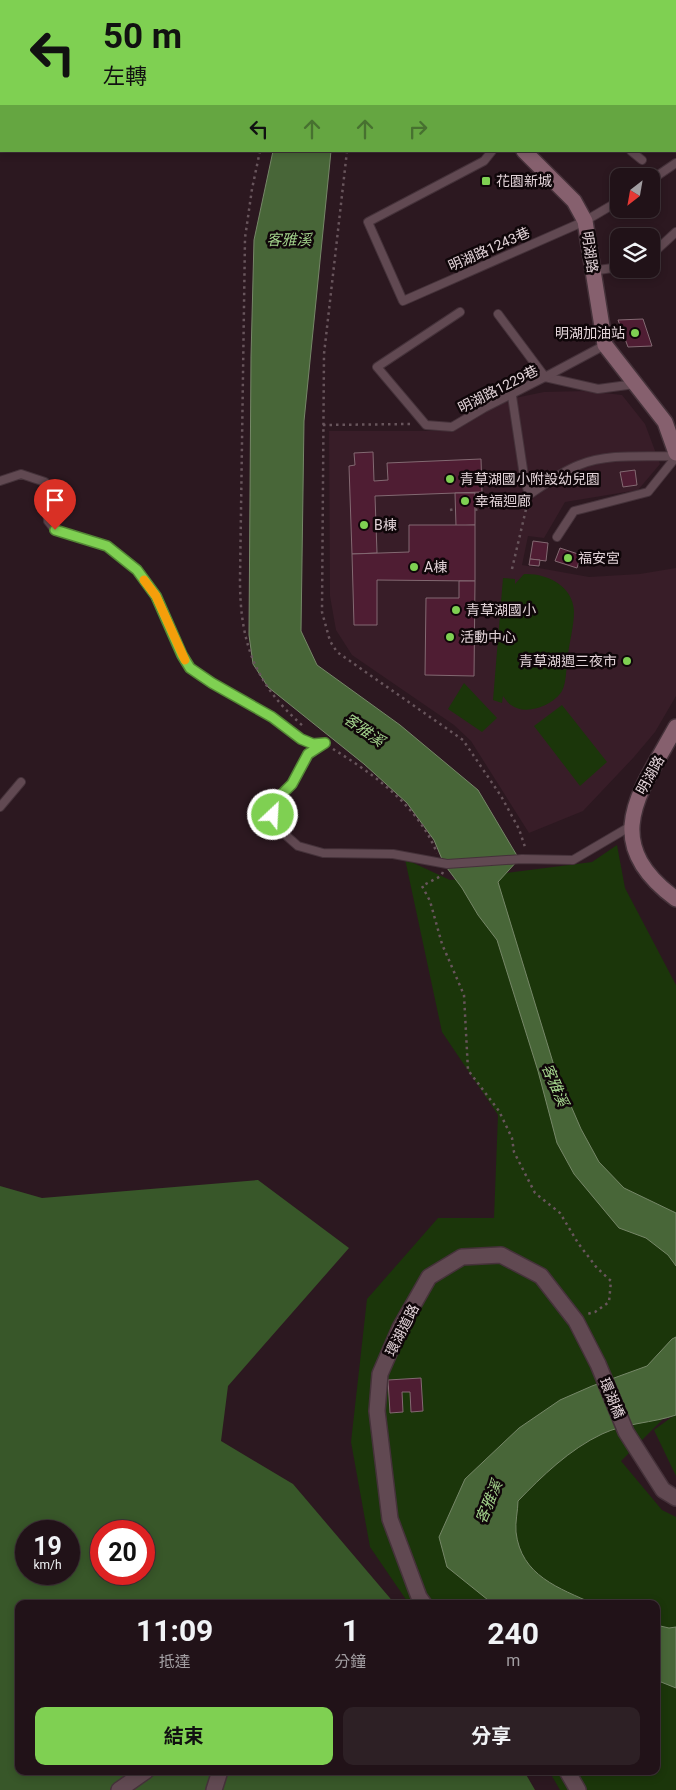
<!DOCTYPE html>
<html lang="zh-TW">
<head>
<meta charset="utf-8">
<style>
	body { margin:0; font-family:Roboto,"Noto Sans TC",sans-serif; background:#2d2025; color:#f1f3f6; height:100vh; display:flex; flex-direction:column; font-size:19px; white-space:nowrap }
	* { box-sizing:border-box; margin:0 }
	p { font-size:16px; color:#a29ea2 }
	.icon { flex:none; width:28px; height:28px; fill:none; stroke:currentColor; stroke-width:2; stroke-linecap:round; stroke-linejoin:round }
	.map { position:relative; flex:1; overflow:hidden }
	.drawer { position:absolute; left:15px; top:1600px; width:645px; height:175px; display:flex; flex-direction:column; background:#211218; border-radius:10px; box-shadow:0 2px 8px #0003,0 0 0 1px #3e3237 }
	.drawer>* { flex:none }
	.banner { position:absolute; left:0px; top:0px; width:676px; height:152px; box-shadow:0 2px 8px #0003,0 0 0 1px #3e3237; background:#7fd052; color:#111; overflow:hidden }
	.needle { width:32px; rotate:211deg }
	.tools { position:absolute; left:610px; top:168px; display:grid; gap:10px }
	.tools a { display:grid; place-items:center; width:50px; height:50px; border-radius:10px; background:#211218; box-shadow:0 2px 8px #0003,0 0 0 1px #3e3237; font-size:25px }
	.speed { position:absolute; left:15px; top:1520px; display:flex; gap:10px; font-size:25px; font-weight:700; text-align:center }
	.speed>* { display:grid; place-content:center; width:65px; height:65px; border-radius:50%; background:#211218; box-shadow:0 2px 8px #0003,0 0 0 1px #3e3237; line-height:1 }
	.speed small { font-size:12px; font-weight:400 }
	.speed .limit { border:8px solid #d22; background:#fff; color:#111 }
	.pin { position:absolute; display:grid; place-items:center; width:42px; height:42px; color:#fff; margin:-51px -21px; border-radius:50% 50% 50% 0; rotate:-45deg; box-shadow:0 0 5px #0007 }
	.pin .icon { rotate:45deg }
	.me { position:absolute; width:55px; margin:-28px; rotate:25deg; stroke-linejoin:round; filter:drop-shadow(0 0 4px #0008) }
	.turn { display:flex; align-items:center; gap:18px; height:105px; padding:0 20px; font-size:22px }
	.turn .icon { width:65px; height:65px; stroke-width:2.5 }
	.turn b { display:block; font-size:35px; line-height:42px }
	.lanes { display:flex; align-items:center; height:48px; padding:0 20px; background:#0003; justify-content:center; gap:25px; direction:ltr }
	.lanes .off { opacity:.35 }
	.eta { display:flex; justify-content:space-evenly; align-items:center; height:85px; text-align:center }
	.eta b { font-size:30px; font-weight:700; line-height:35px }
	.cta { display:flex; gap:10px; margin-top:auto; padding:10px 20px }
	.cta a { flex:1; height:58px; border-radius:10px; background:#7fd052; color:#111; font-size:20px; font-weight:700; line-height:58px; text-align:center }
	.cta a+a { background:#2d2025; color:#f1f3f6 }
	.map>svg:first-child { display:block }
	.built { fill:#381d28 }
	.green { fill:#1b360a }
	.forest { fill:#385729; fill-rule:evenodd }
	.water { fill:#486638; stroke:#768768 }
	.building { fill:#4f1d33; stroke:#836972 }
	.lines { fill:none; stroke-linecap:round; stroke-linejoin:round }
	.lane-casing { stroke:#45323a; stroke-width:10 }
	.street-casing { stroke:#45323a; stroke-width:18 }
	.secondary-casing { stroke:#45323a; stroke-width:18 }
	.path { stroke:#68555c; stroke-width:2.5; stroke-dasharray:2.5 4; stroke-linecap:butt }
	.lane { stroke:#614952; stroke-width:8 }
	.street { stroke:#614952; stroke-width:15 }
	.secondary { stroke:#86606e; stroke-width:15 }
	.route-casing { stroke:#538735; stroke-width:12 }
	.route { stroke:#7fd052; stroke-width:9 }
	.slow { stroke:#f59e0b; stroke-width:9 }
	.poi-dot { fill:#7fd052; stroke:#0f0609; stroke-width:2 }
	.labels { text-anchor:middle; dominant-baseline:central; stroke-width:5; stroke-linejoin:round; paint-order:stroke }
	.poi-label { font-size:14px; fill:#e2d3d8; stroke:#0f0609; text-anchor:start }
	.street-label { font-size:14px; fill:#e2d3d8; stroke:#0f0609 }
	.water-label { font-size:15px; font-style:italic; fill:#a2d28b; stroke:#0f0609 }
</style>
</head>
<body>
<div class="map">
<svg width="676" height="1790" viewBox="0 0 676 1790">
	<rect width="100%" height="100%" fill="#2c1820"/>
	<polygon class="built" points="587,391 622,395 645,424 660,464 638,490 565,502 544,538 528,536 522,565 589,577 640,574 676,568 676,696 655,732 634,757 583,811 529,833 471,741 454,725 352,655 336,630 330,596 329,431 447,431 515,398 544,392"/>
	<g class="green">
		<polygon points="0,0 65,0 1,1 0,48"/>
		<path d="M524,574C547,573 573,586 574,611C574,625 570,640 568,654C566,665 567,682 562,691C553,706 525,716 511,705C508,703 505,699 503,696L502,703L493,700L503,578L515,579V584Z"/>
		<polygon points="464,683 497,718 482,732 448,709"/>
		<polygon points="562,705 607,762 580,786 534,726"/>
		<polygon points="617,845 625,888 676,985 676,1406 621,1461 662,1510 676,1517 676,1790 560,1790 549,1771 656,1771 656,1604 409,1604 370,1547 351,1442 367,1299 438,1218 494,1218 498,1115 442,1032 405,859 450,880 592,862"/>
		<polygon points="676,1414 676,1476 654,1430"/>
	</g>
	<path class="forest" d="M258,1180L349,1248L228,1386L221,1441L293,1484L395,1604H19V1771H524L535,1790H0V1186L42,1198ZM26,1531H69V1574H26ZM101,1531H144V1574H101Z"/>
	<g class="water">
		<polygon points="273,151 331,151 304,421 301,631 317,665 400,725 478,790 519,859 498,882 555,1069 581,1129 599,1162 624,1188 676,1213 676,1266 668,1255 646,1238 619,1228 574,1174 557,1143 538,1071 497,940 478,915 462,888 444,864 434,840 407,803 364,764 268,687 253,664 249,635 251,357 254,240"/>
		<path d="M676,1337V1415C653,1423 625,1423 602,1434C570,1449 542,1476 518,1501C518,1510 515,1522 516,1532C521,1576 559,1588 594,1604H493L447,1567L439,1537L465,1479L519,1428L560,1400L592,1386L647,1366L672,1339Z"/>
		<polygon points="656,1625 669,1628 676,1627 676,1688 656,1680"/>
	</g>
	<g class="building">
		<polygon points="643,319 652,346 628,347 618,320"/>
		<polygon points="373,452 374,481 388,480 387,463 481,459 482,492 375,496 377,553 352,554 349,466 355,465 354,453"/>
		<polygon points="635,470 637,485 623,487 620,472"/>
		<polygon points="455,493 475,493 475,525 456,526"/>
		<polygon points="409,525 475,525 475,581 377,580 377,625 354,625 352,554 409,552"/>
		<polygon points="533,541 548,543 546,561 530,559"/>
		<polygon points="560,548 581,555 577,568 555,561"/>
		<polygon points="530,559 540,560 539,566 529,565"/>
		<polygon points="459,581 475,581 474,676 425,675 426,598 459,598"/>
		<polygon points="421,1378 423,1411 411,1412 410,1392 402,1392 403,1412 390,1413 388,1380"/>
	</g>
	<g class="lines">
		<g class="lane-casing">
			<g id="lane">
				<polyline points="546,0 547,1"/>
				<polyline points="643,0 644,1"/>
				<polyline points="675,26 676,27"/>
				<polyline points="675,104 676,105"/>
				<polyline points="492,151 484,161 368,222 403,301 585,221 619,201"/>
				<polyline points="631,151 642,160"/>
				<polyline points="651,180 676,163"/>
				<polyline points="651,255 676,232"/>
				<polyline points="592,271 619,267"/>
				<polyline points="460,312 377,367 426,425 452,427 484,408 545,377 598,389 635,384"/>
				<polyline points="498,314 545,377 605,345"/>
				<path d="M512,396L524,476L529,495C545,484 561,472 579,465C608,453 645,457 676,456"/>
				<polyline points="0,481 21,474 45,482 48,521 55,530 107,546 137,570 156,597 182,655 190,668 211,683 272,717 301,739 313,744 323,743"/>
				<polyline points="557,537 574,511 648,492 676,457"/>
				<polyline points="325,743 309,755 292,784 276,801 273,815 281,831 298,846 323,853 393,854 447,864 522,859 573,860 631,826"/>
				<polyline points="0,807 21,782"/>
			</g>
		</g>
		<g class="street-casing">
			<g id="street">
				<polyline points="33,1 35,0"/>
				<polyline points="600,1 601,0"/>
				<polyline points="0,12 1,12"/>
				<polyline points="424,1604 419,1597 390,1519 377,1411 380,1374 400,1328 429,1277 462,1257 501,1255 541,1276 576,1321 598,1364 626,1432 663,1490 676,1498"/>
				<polyline points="567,1771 578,1790"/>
				<polyline points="119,1790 146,1771"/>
				<polyline points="214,1790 220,1771"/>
			</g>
		</g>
		<g class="secondary-casing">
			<g id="secondary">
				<polyline points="378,0 378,1"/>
				<polyline points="524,151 574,201 585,221 605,345 665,422 676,453"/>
				<path d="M676,727C640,792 598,842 676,899"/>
			</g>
		</g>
		<g class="path">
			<polyline points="243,0 243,1"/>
			<polyline points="339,0 339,1"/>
			<path d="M260,151L252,189L245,238L240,580C240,643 255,684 303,726"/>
			<polyline points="347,151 324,354 322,612 330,641 337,652 463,740 501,796 519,829 526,850"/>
			<polyline points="323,425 412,424"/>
			<polyline points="450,510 456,509"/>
			<polyline points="475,510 519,498"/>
			<polyline points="512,569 527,505"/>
			<path d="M333,749C375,775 418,806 437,853"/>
			<polyline points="443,872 441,876 422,886 430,901 442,944 464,995 468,1070 499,1111 512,1138 514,1152 535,1193 560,1213 578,1243 597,1268 611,1281 609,1302 595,1312 587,1314"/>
		</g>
		<use href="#lane" class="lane"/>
		<use href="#street" class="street"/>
		<use href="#secondary" class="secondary"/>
	</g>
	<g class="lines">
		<g class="route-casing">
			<polyline id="route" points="55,530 107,546 137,570 156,596 182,655 190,668 212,683 272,717 301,739 313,744 325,743 308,754 292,784 276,800 273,815"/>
		</g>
		<use href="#route" class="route"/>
		<polyline class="slow" points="144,580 156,596 185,660"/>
	</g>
	<g class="poi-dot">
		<rect x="481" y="176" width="10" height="10" rx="2.5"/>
		<circle cx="635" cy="333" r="5"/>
		<circle cx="450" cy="479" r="5"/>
		<circle cx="465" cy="501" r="5"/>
		<circle cx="364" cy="525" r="5"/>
		<circle cx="568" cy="558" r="5"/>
		<circle cx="414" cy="567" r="5"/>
		<circle cx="456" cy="610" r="5"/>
		<circle cx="450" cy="637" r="5"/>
		<circle cx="627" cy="661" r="5"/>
	</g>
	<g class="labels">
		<g class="poi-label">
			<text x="496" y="181">花園新城</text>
			<text x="625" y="333" text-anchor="end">明湖加油站</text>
			<text x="460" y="479">青草湖國小附設幼兒園</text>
			<text x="475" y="501">幸福迴廊</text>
			<text x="374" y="525">B棟</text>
			<text x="578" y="558">福安宮</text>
			<text x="424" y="567">A棟</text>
			<text x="466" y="610">青草湖國小</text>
			<text x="460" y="637">活動中心</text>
			<text x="617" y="661" text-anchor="end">青草湖週三夜市</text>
		</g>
		<g class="street-label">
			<text transform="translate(489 249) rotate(-24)">明湖路1243巷</text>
			<text transform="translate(590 252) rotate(82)">明湖路</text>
			<text transform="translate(498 389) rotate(-27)">明湖路1229巷</text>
			<text transform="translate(650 775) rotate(-61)">明湖路</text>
			<text transform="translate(402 1330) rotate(-63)">環湖道路</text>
			<text transform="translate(612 1398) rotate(67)">環湖橋</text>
		</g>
		<g class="water-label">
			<text x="289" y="240">客雅溪</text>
			<text transform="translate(364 730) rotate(35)">客雅溪</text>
			<text transform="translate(555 1085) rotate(67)">客雅溪</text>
			<text transform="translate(489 1502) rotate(-67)">客雅溪</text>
		</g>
	</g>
</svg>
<div class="tools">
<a><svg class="needle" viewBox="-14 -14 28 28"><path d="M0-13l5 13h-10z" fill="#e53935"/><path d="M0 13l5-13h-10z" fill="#a29ea2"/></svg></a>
<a><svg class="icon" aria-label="layers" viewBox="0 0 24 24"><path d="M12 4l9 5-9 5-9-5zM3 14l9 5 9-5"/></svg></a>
</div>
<div class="speed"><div>19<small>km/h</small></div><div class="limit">20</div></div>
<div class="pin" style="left:55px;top:530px;background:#d93025"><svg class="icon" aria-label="arrive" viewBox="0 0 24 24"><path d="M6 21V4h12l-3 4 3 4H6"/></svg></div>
<svg class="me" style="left:273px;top:815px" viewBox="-20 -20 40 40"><circle r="17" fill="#7fd052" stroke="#fff" stroke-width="3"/><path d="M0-11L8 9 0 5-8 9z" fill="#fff"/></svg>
<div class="banner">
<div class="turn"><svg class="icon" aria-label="left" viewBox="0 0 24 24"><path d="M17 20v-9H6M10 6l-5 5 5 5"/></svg><div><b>50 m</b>左轉</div></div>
<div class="lanes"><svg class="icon" aria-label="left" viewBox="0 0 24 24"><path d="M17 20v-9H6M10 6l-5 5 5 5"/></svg><svg class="icon off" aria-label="ahead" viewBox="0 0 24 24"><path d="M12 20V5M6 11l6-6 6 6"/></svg><svg class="icon off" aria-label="ahead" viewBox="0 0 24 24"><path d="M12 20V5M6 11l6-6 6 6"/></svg><svg class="icon off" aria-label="right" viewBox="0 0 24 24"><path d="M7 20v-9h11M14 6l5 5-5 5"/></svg></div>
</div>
<section class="drawer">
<div class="eta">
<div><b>11:09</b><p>抵達</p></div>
<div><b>1</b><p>分鐘</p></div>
<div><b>240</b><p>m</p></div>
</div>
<div class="cta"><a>結束</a><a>分享</a></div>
</section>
</div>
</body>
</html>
